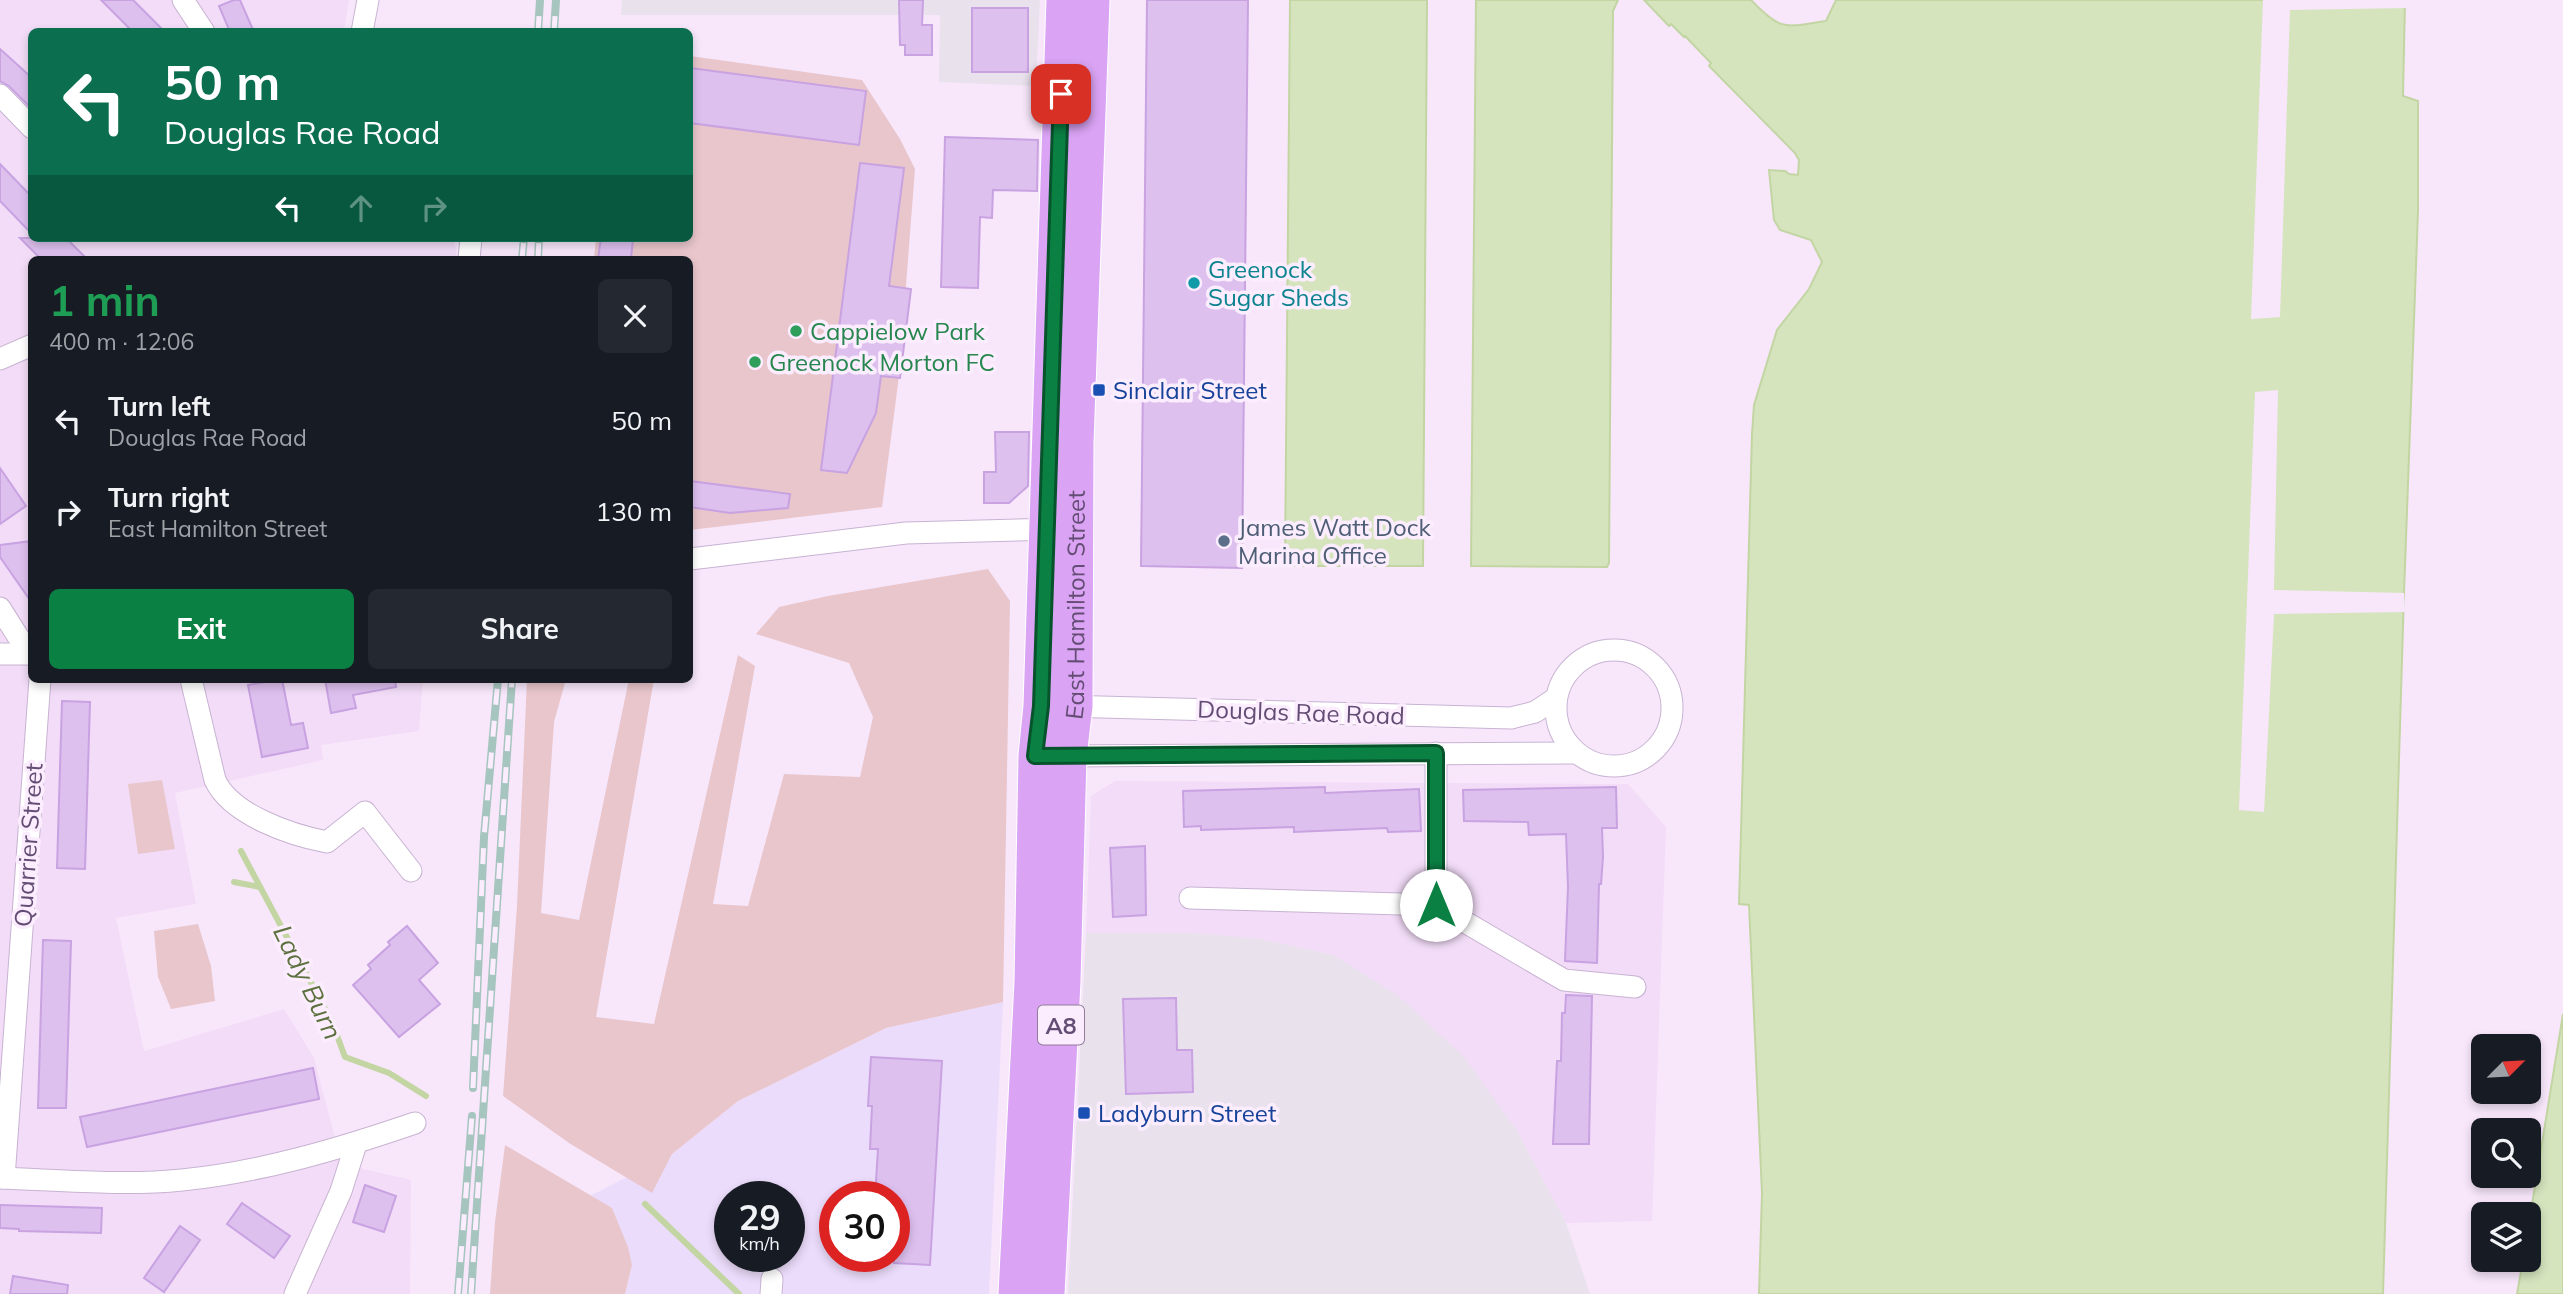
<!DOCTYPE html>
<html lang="en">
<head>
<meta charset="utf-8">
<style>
	body { margin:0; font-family:Mulish,sans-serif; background:#242831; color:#f1f3f6; height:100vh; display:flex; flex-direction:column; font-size:26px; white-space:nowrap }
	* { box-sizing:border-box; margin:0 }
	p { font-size:23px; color:#9ea1a6 }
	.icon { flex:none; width:38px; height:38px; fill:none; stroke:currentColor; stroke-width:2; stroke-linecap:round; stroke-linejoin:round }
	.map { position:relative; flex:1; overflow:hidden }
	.panel { position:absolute; left:28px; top:256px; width:665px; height:427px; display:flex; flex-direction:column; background:#171b24; border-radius:10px; box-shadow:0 4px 10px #0003 }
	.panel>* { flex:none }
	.banner { position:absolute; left:28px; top:28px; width:665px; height:214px; border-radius:10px; box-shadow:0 4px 10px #0003; background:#0b6e4f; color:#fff; overflow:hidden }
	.needle { width:46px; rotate:66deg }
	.controls { position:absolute; left:2471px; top:1034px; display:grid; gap:14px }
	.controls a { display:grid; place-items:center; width:70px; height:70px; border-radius:10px; background:#171b24; box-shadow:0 4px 10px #0003; font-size:35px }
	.speed { position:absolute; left:714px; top:1181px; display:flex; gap:14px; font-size:35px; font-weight:700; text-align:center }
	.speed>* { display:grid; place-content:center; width:91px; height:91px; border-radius:50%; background:#171b24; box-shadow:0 4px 10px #0003; line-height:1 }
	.speed small { font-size:18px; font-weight:400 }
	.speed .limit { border:10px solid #d22; background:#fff; color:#111 }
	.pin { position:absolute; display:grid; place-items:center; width:60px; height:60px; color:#fff; margin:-30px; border-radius:14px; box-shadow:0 4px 10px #0006 }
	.me { position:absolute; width:77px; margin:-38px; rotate:0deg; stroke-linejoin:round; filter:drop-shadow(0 0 5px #0008) }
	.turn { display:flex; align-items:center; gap:24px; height:147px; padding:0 21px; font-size:32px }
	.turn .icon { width:91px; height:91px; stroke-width:2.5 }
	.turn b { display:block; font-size:49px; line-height:60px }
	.lanes { display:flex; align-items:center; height:66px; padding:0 21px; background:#0003; justify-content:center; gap:35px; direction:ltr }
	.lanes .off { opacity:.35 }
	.round { display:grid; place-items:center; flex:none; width:74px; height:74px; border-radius:10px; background:#242831 }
	.headline { display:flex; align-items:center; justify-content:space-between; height:119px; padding:0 21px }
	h1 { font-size:42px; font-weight:700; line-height:52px; color:#1e9e55 }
	.action { display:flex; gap:14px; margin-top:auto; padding:14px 21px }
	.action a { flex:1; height:80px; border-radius:10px; background:#0b8043; color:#fff; font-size:28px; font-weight:700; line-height:80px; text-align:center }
	.action a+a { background:#242831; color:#f1f3f6 }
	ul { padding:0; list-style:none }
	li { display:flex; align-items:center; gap:21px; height:91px; padding:0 21px }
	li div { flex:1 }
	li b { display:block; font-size:26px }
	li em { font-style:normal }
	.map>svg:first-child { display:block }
	.residential { fill:#f2dcf7 }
	.commercial { fill:#ecdcfb; fill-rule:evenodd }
	.industrial { fill:#e9e1ec }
	.green { fill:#e8c6cc }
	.water { fill:#d5e4bd; stroke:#c2d5a3; stroke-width:2 }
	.pier { fill:#f8e7fb }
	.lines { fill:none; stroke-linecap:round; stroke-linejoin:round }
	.stream { stroke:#c2d5a3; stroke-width:6 }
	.building { fill:#dec0ef; stroke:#c8a2e1; stroke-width:2 }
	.minor-casing { stroke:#c8b3d2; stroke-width:23 }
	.trunk-casing { stroke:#fff; stroke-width:37 }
	.minor { stroke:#fff; stroke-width:21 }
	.trunk { stroke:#daa3f4; stroke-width:35 }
	.rail-casing { stroke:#a6c5be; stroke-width:8 }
	.rail { stroke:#fbedfe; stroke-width:5; stroke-dasharray:16; stroke-linecap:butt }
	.route-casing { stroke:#07532c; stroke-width:18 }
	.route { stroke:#0b8043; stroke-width:12 }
	.culture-dot { fill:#0f9aa8; stroke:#fbedfe; stroke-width:2.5 }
	.leisure-dot { fill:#2e9e5b; stroke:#fbedfe; stroke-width:2.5 }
	.transit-dot { fill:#1a4fb4; stroke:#fbedfe; stroke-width:2.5 }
	.service-dot { fill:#5c6f8a; stroke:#fbedfe; stroke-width:2.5 }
	.labels { text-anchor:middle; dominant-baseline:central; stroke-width:7; stroke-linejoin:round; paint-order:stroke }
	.shield { fill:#fbedfe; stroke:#917d9d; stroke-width:2 }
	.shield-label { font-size:23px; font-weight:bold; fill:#644d74 }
	.culture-label { font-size:24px; fill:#0d838f; stroke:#fbedfe; text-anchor:start }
	.leisure-label { font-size:24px; fill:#27864d; stroke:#fbedfe; text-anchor:start }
	.transit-label { font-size:24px; fill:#164399; stroke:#fbedfe; text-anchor:start }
	.service-label { font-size:24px; fill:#4e5e75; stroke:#fbedfe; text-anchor:start }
	.street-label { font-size:24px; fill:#644d74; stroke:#fbedfe }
	.water-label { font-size:26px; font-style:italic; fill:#5d713e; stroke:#fbedfe }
</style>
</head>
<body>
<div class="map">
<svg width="2563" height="1294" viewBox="0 0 2563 1294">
	<rect width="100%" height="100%" fill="#f8e7fb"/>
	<g class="residential">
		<polygon points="0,0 349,0 344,31 32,32 32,238 454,238 457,259 32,259 32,679 423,679 419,731 321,745 323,760 175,793 196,904 116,918 144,1051 284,1009 314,1058 342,1164 411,1180 410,1294 0,1294"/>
		<polygon points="1115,781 1628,784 1666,827 1652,1221 1566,1223 1516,1129 1333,955 1260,939 1193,933 1086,933 1091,796"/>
	</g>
	<path class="commercial" d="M1003,1002L989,1294H625L632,1265L590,1196L672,1154L738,1101L886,1028ZM730,1197H789V1256H730ZM835,1197H894V1256H835Z"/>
	<g class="industrial">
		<polygon points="622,0 1040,0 1036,86 939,82 940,15 621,15"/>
		<polygon points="1086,933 1193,933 1260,939 1333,955 1397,995 1463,1056 1516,1129 1566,1223 1590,1294 1068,1294"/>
	</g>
	<g class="green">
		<polygon points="690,56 862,80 900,139 915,169 899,376 882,507 690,530 690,259 594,259 596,238 690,238"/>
		<polygon points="988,569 1010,601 1003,1002 886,1028 738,1101 672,1154 652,1193 569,1143 503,1096 517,906 527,679 566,679 554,722 541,913 579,920 629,679 654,679 596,1017 654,1024 738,655 755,666 713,904 748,906 784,774 860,777 873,717 849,663 756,634 779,607 828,596"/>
		<polygon points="162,780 175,849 138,854 128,784"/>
		<polygon points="198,924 211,966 215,1001 171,1009 158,977 154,931"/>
		<polygon points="505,1145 612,1208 628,1247 632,1265 625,1294 490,1294 495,1222"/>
	</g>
	<g class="water">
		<polygon points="1290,0 1427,0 1423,566 1290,566 1285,563"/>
		<polygon points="1476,0 1618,0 1613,11 1609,563 1607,567 1471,566"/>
		<path d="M1644,0H1751C1782,32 1784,27 1826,21L1836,0H2405L2403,96L2418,101V211L2404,593L2383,1294H1759L1762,1193L1749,905L1739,904L1752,434L1754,405L1777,330L1809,289L1822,262L1811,240L1780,230L1774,220L1769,170L1785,171L1789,174L1798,175L1799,160L1795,153L1709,66L1711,63L1685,36L1684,37L1671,24L1669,26Z"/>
		<polygon points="2563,1014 2563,1294 2517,1294 2523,1260 2529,1260 2529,1223"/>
	</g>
	<g class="pier">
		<polygon points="2263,0 2406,0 2406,8 2290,10 2280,317 2251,319"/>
		<polygon points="2278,390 2274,590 2404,593 2405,612 2274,614 2264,812 2239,810 2255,392"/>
	</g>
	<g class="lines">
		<g class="stream">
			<polyline points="241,851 332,1022 345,1057 389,1073 426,1096"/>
			<polyline points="234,882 260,887"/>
			<polyline points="645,1204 739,1294"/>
		</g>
	</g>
	<g class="building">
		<polygon points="101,0 133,0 165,32 133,32"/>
		<polygon points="234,0 240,0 254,32 230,32 219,6"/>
		<polygon points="899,0 923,0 922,25 932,25 932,55 905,55 905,45 900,45"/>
		<polygon points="1147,0 1248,0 1242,568 1141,566"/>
		<rect x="972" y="8" width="56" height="64"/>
		<polygon points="0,49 32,78 32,109 9,86 0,81"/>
		<polygon points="690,68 866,91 859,145 690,123"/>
		<polygon points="945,137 1038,140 1037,191 993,190 992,218 980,217 978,288 941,287"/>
		<polygon points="860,163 904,168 889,286 911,289 900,378 881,376 876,413 847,473 821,470"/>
		<polygon points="0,164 32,197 32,234 0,201"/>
		<polygon points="20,238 66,238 87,259 41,259"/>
		<polygon points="601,238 633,238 631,259 598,259"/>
		<polygon points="995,432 1029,432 1028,486 1009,503 984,503 984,472 996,472"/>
		<polygon points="0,468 26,506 0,524"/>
		<polygon points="690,481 790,494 788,508 730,513 690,507"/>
		<polygon points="32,541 32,603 0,557 0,545"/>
		<polygon points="282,679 291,725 303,723 308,748 262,757 248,685"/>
		<polygon points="325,679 395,679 396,687 353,695 356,708 331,713"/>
		<polygon points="62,701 90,702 85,869 57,868"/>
		<polygon points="1325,787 1325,793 1419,789 1421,831 1388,832 1387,828 1294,832 1294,827 1201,830 1201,826 1184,827 1183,791"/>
		<polygon points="1616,787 1617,828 1602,828 1603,857 1601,884 1599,884 1597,963 1565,961 1568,887 1566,834 1529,835 1528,822 1464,821 1463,790"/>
		<polygon points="1145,846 1146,915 1113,917 1110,848"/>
		<polygon points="407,926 438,963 419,980 440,1004 399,1037 353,985 371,969 368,965 390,945 388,942"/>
		<polygon points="43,940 71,941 66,1108 38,1108"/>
		<polygon points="1566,995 1592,996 1589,1144 1553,1144 1557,1061 1561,1061 1562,1013 1565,1013"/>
		<polygon points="1176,998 1177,1050 1192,1050 1193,1092 1126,1094 1123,999"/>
		<polygon points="871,1057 942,1061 930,1265 894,1263 894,1197 875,1197 878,1149 870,1149 872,1106 868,1106"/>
		<polygon points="313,1068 319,1099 87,1147 80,1117"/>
		<polygon points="365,1185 396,1196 384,1232 353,1222"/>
		<polygon points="242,1203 290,1236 274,1258 227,1224"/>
		<polygon points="0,1205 102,1208 101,1233 19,1231 19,1229 0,1228"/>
		<polygon points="180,1226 200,1240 164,1292 144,1278"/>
		<polygon points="13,1276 68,1285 67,1294 10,1294"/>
	</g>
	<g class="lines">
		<g class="minor-casing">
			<g id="minor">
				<polyline points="183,0 204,32"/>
				<polyline points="362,32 368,0"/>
				<polyline points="0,95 32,128"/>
				<polyline points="469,259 471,238"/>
				<polyline points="0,359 32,345"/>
				<polyline points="690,559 906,533 1057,529"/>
				<polyline points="0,608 29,654"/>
				<circle cx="1614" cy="708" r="58"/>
				<polyline points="0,654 32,654"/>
				<path d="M191,679L215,780C231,815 291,835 327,842L365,812L411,871"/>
				<polyline points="1063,706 1511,718 1535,712 1556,698"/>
				<polyline points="1060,756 1576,753"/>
				<polyline points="1190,898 1436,905 1564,980 1635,987"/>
				<polyline points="1436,905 1436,753"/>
				<path d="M0,1178C58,1180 124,1186 182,1180C262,1172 339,1149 415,1123"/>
				<polyline points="4,1178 40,679"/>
				<polyline points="295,1294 341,1191 356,1144"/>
				<polyline points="771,1294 772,1279"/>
			</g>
		</g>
		<g class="trunk-casing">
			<g id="trunk">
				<polyline points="1016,1294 1032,982 1036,756 1041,706 1064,0"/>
				<path id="s1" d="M1047,1294L1063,981L1069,756L1075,706L1076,442L1092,0"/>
			</g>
		</g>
		<use href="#minor" class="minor"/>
		<use href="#trunk" class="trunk"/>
		<g class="rail-casing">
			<g id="rail">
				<polyline points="538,32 540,0"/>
				<polyline points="554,32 556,0"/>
				<polyline points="522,259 524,238"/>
				<polyline points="538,259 539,238"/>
				<polyline points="473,1088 484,837 498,679"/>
				<polyline points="458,1294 472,1116"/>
				<polyline points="471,1294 512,679"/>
			</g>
		</g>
		<use href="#rail" class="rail"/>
	</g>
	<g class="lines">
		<g class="route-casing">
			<polyline id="route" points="1061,94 1041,706 1035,756 1436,753 1436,905"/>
		</g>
		<use href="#route" class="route"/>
	</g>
	<circle class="culture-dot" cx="1194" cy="283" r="7"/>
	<g class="leisure-dot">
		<circle cx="796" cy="331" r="7"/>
		<circle cx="755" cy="362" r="7"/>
	</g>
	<g class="transit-dot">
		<rect x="1092" y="383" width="14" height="14" rx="3.5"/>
		<rect x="1077" y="1106" width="14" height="14" rx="3.5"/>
	</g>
	<circle class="service-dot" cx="1224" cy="541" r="7"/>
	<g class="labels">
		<rect class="shield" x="1038" y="1005.5" width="46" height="39" rx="5"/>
		<g class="shield-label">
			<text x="1061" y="1025">A8</text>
		</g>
		<g class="culture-label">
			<text x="1208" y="269">Greenock<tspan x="1208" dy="28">Sugar Sheds</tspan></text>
		</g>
		<g class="leisure-label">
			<text x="810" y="331">Cappielow Park</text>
			<text x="769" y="362">Greenock Morton FC</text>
		</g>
		<g class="transit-label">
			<text x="1113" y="390">Sinclair Street</text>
			<text x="1098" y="1113">Ladyburn Street</text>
		</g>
		<g class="service-label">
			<text x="1238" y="527">James Watt Dock<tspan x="1238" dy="28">Marina Office</tspan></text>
		</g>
		<g class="street-label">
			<text stroke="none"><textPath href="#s1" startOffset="690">East Hamilton Street</textPath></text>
			<text transform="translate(1301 712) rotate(2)">Douglas Rae Road</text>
			<text transform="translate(28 845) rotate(-86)">Quarrier Street</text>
		</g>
		<g class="water-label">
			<text transform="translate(308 982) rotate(64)">Lady Burn</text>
		</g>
	</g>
</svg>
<div class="controls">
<a><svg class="needle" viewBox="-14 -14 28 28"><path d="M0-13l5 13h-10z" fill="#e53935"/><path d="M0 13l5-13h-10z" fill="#9ea1a6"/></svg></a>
<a><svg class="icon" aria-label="search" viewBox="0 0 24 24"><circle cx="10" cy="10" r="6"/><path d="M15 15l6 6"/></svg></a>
<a><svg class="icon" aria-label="layers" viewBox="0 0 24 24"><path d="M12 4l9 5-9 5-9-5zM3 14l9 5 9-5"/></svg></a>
</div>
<div class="speed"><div>29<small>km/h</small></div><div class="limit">30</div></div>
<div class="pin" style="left:1061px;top:94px;background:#d93025"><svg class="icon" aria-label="arrive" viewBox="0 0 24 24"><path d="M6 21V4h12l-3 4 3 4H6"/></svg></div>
<svg class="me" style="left:1436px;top:905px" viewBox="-20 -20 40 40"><circle r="19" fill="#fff"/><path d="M0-13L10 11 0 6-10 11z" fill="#0b8043"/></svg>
<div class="banner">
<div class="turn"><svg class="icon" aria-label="left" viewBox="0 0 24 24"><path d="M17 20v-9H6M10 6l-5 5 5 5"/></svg><div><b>50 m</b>Douglas Rae Road</div></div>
<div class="lanes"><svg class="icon" aria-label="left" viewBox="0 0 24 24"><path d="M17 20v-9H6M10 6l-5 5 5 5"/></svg><svg class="icon off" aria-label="ahead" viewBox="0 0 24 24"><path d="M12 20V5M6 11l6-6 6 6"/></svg><svg class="icon off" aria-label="right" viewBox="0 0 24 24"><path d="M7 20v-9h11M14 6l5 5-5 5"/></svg></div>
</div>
<section class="panel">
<div class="headline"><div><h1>1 min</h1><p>400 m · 12:06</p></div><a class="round"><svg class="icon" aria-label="close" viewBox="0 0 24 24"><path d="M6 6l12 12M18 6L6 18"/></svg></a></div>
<ul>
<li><svg class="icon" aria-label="left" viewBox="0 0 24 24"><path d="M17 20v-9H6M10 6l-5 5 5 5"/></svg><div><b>Turn left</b><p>Douglas Rae Road</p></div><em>50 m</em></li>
<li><svg class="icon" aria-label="right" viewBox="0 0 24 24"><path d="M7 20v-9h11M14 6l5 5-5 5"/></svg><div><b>Turn right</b><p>East Hamilton Street</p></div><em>130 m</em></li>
</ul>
<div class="action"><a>Exit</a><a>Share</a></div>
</section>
</div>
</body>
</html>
